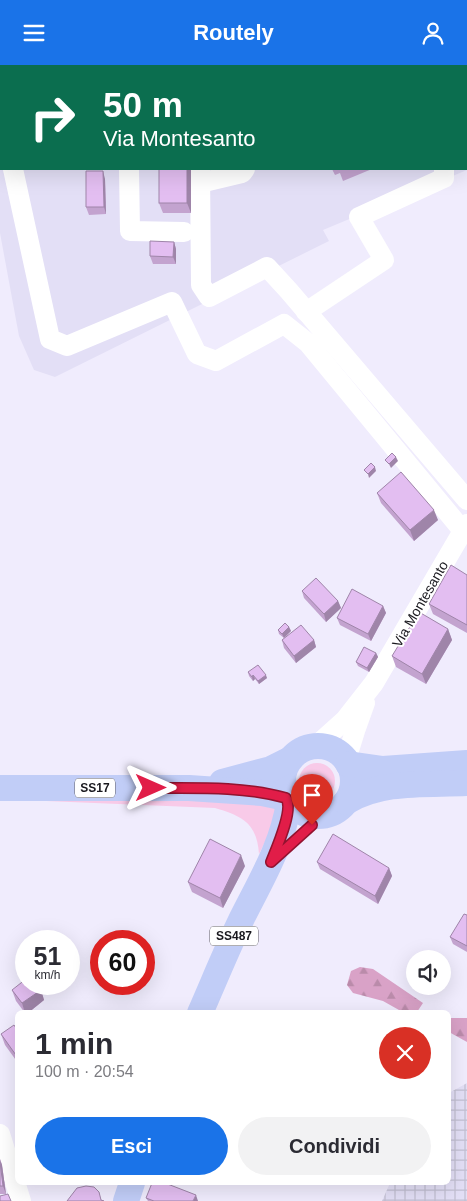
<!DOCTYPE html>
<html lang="it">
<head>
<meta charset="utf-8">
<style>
	body { margin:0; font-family:Arial,sans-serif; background:#f2f2f3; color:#2b2b33; height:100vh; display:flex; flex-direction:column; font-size:19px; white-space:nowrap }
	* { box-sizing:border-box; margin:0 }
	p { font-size:16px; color:#7c7c81 }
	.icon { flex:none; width:28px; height:28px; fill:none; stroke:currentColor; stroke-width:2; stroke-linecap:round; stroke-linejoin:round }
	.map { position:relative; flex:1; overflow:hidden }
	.drawer { position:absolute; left:15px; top:945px; width:436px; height:175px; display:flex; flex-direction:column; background:#fff; border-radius:8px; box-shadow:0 5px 20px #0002 }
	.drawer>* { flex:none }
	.top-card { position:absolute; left:0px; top:0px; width:468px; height:105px; box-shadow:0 5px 20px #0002; background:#0b6e4f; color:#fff; overflow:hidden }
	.controls { position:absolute; left:406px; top:885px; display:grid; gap:10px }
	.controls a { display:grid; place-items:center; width:45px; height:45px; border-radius:50%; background:#fff; box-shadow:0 5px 20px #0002; font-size:25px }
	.speed { position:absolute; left:15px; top:865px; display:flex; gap:10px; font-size:25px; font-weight:700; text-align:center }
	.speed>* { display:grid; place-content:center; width:65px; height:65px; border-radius:50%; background:#fff; box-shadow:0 5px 20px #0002; line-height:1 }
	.speed small { font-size:12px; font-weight:400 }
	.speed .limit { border:8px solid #d22; background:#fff; color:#111 }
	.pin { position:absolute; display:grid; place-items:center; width:42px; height:42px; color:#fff; margin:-51px -21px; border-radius:50% 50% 50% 0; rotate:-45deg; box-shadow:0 0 5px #0007 }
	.pin .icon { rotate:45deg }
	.me { position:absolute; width:55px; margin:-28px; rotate:90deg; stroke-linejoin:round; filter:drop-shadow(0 0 4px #0008) }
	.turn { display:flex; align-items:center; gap:18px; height:105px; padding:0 20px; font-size:22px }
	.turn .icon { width:65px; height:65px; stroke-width:2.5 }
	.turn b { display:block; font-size:35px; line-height:42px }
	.round { display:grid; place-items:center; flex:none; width:52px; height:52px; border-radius:26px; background:#f2f2f3 }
	.overview { display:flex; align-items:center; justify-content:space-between; height:85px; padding:0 20px }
	h1 { font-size:30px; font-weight:600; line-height:38px }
	.cta { display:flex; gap:10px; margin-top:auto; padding:10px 20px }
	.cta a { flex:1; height:58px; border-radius:30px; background:#1a73e8; color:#fff; font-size:20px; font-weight:600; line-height:58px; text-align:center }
	.cta a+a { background:#f2f2f3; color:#2b2b33 }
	header { display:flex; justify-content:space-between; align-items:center; height:65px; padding:0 20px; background:#1a73e8; color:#fff; font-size:22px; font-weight:600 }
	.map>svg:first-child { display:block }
	.built { fill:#e3dff6 }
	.industrial { fill:url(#industrial-grid) }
	.green { fill:#f8cae8 }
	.forest { fill:url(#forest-firs) }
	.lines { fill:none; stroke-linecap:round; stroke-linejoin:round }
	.minor { stroke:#fff; stroke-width:20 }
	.major { stroke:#c1cdf7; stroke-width:26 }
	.wall { fill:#c3a3cf }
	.shaded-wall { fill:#9f85a9 }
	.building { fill:#e3bef1; stroke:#9f85a9 }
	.route-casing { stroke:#92132f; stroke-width:12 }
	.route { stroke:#e11d48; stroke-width:9 }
	.labels { text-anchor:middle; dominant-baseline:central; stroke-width:4; stroke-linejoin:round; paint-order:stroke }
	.shield { fill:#fff; stroke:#5e5d62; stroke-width:1 }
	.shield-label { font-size:12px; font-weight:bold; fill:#19181e }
	.street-label { font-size:14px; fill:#19181e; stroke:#fff }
</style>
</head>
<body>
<header><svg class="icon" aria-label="menu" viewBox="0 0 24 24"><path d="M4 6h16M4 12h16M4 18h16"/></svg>Routely<svg class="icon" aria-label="person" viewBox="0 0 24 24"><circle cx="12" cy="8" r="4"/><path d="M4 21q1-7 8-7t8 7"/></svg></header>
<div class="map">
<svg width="467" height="1136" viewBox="0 0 467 1136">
	<defs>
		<pattern id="industrial-grid" width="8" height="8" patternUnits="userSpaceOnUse" patternTransform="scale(1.25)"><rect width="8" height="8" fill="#e3dff6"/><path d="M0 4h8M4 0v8" fill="none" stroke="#c2bfd2"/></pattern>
		<pattern id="forest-firs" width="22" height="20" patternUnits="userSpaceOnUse" patternTransform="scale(1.25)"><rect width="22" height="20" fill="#d9a2c7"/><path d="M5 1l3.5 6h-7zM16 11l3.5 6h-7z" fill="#ba8baa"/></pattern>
	</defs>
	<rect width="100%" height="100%" fill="#f0ecfd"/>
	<polygon class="built" points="0,0 397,1 1,1 1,104 466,104 466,86 467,105 323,165 329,176 55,312 34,305 19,271 0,168"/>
	<polygon class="industrial" points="467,1018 467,1136 382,1136 390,1118 449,1118 449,1028"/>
	<g class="green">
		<circle cx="317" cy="716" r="18"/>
		<path d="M22,735L264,736L274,740L278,751L259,789C257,758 242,751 215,743Z"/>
	</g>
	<g class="forest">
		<polygon points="360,902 373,904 423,938 417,947 408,947 399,945 383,936 353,928 347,920 351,906"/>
		<polygon points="449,953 467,953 467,977 449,967"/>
	</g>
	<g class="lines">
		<g class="minor">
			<polyline points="254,0 254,1"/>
			<polyline points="384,0 385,1"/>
			<polyline points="0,29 1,30"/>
			<polyline points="0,50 1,55"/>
			<polyline points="13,104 50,274 67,281 172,237 197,289 216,296 284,259 308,278 463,466"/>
			<polyline points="129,104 130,166 184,167"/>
			<polyline points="200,104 201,220 209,232 267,202 289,226 467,435"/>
			<polyline points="200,118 242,108 245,104"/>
			<polyline points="306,247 384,195 359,152 444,113 444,104"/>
			<polyline points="316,681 345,655 374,618 467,459"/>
			<polyline points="346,695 355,666 365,638"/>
			<polyline points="0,1069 21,1136"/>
		</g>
		<g class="major">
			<circle cx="318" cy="716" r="35"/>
			<polyline points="348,699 383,704 467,698"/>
			<polyline points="222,717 271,704 289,695"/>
			<polyline points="0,723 189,723 262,728 286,733"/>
			<path d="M346,737C381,715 427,720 467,718"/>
			<path d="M200,948C214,916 227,884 242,853C261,815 283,779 289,737"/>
			<polyline points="126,1136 132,1118"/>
		</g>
	</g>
	<g class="wall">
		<polygon points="0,0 32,0 32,1 1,1 1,6 0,6"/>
		<rect x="107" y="0" width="78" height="1"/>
		<polygon points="191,104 191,148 163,148 159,138"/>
		<polygon points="332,104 372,104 343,116 340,108 335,110"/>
		<polygon points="105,114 106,149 89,150 86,142"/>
		<polygon points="174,177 176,184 176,199 153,199 150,191"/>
		<polygon points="377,428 438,455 414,476 381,438"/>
		<polygon points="467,510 467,568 433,549 429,539"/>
		<polygon points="302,526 338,536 341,543 326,557 304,533"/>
		<polygon points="383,541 386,548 371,576 340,560 337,553"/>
		<polygon points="289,562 291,566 284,573 279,569 278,565"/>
		<polygon points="448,564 452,575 426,619 396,602 392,591"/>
		<polygon points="282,575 314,575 316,582 296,598 284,583"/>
		<polygon points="376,588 378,592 369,607 358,601 356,597"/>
		<polygon points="248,607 267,613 259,619 255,614 253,616 249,611"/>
		<polygon points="317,797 389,803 392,811 378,839 320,804"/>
		<polygon points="245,801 223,843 192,827 188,817"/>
		<polygon points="467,850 467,887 453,879 450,872"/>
		<polygon points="12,925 41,925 44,935 28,948 25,948 16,936"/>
		<polygon points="18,966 18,998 5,980 1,969"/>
		<polygon points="0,1094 2,1100 6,1129 0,1129"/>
		<polygon points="146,1133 198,1136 148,1136"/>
	</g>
	<g class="shaded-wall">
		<rect x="77" y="0" width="7" height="1"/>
		<polygon points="187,104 191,104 191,148 187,138"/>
		<polygon points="103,106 105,114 106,149 104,142"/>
		<polygon points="174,177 176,184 176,199 173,192"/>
		<polygon points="396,392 398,396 391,403 389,399"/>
		<polygon points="375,402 376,406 369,413 368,409"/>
		<polygon points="434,445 438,455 414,476 410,465"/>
		<polygon points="338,536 341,543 326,557 324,549"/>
		<polygon points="383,541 386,548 371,576 368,569"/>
		<polygon points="289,562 291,566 284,573 282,569"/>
		<polygon points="448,564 452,575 426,619 422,609"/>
		<polygon points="314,575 316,582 296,598 294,591"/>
		<polygon points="376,588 378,592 369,607 367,603"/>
		<polygon points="253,610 255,614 253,616 252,612"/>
		<polygon points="266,610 267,613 259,619 258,616"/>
		<polygon points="241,790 245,801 223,843 220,833"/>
		<polygon points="389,803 392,811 378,839 375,831"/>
		<polygon points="41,925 44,935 28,948 25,948 22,938"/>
		<polygon points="0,1094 2,1100 6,1129 3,1121"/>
		<polygon points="196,1130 198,1136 193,1136"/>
	</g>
	<g class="building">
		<rect x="42" y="0" width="35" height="1"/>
		<rect x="197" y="0" width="35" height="1"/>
		<rect x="159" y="104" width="28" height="34"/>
		<polygon points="86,106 103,106 104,142 86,142"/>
		<polygon points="150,176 174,177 173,192 150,191"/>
		<polygon points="392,388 396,392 389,399 385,395"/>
		<polygon points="371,398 375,402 368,409 364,405"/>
		<polygon points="401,407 434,445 410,465 377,428"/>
		<polygon points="451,500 467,510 467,560 429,539"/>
		<polygon points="316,513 338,536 324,549 302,526"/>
		<polygon points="352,524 383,541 368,569 337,553"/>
		<polygon points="419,547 448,564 422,609 392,591"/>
		<polygon points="285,558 289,562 282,569 278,565"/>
		<polygon points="301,560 314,575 294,591 282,575"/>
		<polygon points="364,582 376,588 367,603 356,597"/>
		<polygon points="258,600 266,610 258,616 253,610 252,612 248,607"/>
		<polygon points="333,769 389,803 375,831 317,797"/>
		<polygon points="210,774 241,790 220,833 188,817"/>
		<polygon points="464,849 467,850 467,881 450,872"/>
		<polygon points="26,914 26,919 36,919 41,925 22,938 12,925"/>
		<polygon points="14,960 18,966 18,993 1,969"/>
		<polygon points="0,1097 3,1121 0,1121"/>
		<polygon points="152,1118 165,1118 196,1130 193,1136 154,1136 146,1133"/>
		<polygon points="86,1121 94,1122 99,1127 101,1135 104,1136 67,1136 77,1123"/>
		<polygon points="8,1129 11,1136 0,1136 0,1131"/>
	</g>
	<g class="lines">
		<g class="route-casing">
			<path id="route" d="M151,723C196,723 243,721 286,733C294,745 276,784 271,797L312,760"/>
		</g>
		<use href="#route" class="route"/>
	</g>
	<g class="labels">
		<g class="shield">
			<rect x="75" y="713.5" width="40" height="19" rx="4"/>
			<rect x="210" y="861.5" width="48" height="19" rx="4"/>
		</g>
		<g class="shield-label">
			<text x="95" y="723">SS17</text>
			<text x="234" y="871">SS487</text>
		</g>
		<g class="street-label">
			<text transform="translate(420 539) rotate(-60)">Via Montesanto</text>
		</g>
	</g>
</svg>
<div class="controls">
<a><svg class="icon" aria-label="sound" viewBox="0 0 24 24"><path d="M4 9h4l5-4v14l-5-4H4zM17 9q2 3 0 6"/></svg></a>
</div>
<div class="speed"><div>51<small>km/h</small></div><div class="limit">60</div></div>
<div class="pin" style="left:312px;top:760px;background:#d93025"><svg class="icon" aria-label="arrive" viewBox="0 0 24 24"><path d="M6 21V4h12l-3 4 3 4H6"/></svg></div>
<svg class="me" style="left:151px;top:723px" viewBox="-20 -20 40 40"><path d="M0-17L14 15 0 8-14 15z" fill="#e11d48" stroke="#fff" stroke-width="4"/></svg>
<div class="top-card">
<div class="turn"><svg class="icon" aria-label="right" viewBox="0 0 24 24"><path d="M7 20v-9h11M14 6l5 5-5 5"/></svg><div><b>50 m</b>Via Montesanto</div></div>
</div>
<section class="drawer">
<div class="overview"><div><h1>1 min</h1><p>100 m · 20:54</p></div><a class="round" style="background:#d93025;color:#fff"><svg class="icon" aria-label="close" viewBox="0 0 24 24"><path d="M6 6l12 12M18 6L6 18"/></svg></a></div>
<div class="cta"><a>Esci</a><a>Condividi</a></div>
</section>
</div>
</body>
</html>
